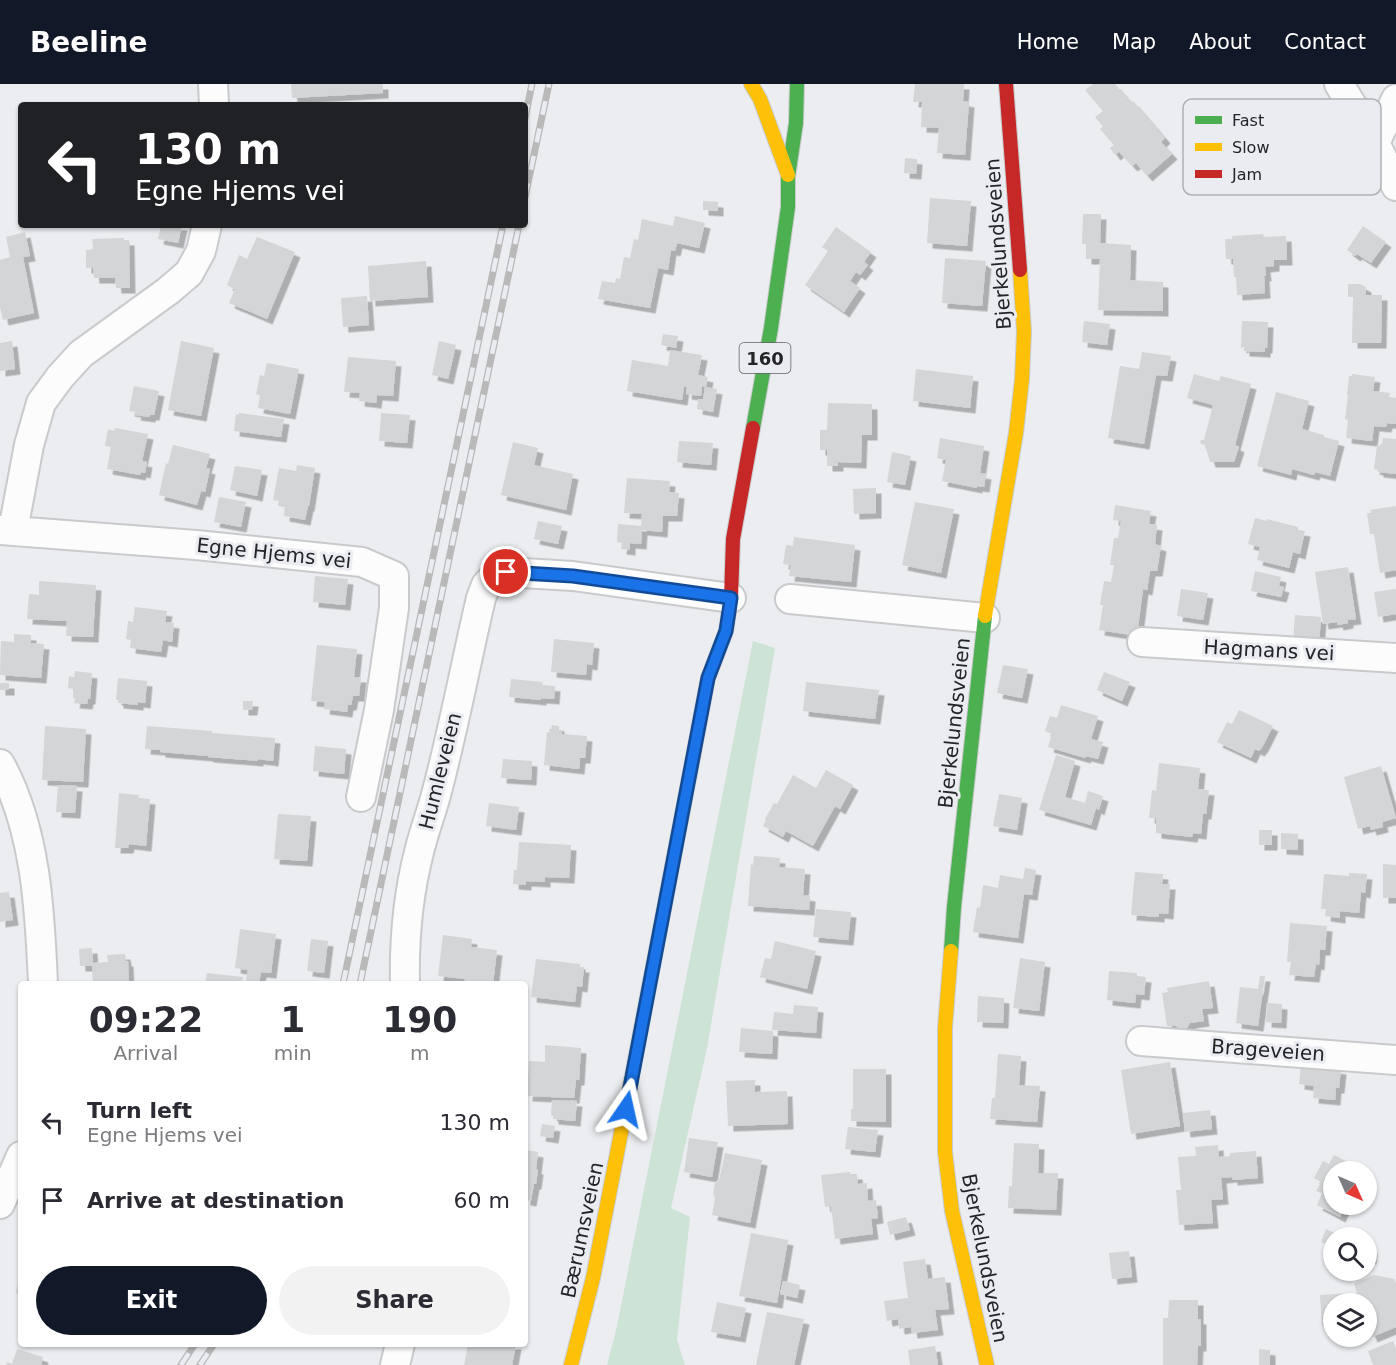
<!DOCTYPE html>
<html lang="en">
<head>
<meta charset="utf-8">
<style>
	body { margin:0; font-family:"DejaVu Sans",sans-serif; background:#f2f2f3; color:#2b2b33; height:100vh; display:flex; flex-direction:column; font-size:22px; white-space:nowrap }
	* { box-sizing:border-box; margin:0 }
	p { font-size:20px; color:#7c7c81 }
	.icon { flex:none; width:33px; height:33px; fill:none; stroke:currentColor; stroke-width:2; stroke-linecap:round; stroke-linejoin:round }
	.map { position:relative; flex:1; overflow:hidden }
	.panel { position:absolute; left:18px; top:897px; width:510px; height:366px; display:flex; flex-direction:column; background:#fff; border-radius:6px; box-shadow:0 2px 4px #0004 }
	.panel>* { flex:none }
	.hud { position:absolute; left:18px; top:18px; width:510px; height:126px; border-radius:6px; box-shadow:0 2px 4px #0004; background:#202124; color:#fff; overflow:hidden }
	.needle { width:39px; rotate:135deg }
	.buttons { position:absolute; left:1323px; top:1077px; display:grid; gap:12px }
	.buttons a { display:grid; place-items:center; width:54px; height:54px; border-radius:50%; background:#fff; box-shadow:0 2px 4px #0004; font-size:30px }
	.pin { position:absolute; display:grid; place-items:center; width:51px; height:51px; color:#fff; margin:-26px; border:3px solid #fff; border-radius:50%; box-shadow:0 2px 6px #0007 }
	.me { position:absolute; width:66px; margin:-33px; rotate:11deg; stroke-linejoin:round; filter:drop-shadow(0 0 4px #0008) }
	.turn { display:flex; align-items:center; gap:21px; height:126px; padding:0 18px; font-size:27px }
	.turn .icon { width:78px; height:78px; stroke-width:2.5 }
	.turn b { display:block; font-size:42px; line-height:51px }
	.eta { display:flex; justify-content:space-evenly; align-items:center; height:102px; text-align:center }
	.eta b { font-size:36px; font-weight:700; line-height:42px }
	.primary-button { display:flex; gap:12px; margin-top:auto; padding:12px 18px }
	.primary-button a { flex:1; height:69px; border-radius:36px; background:#111827; color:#fff; font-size:24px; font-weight:700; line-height:69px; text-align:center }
	.primary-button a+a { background:#f2f2f3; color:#2b2b33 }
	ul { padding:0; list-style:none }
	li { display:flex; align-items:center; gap:18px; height:78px; padding:0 18px }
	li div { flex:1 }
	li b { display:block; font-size:22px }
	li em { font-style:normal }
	header { display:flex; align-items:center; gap:36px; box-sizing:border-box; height:84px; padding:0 30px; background:#111827; color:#fff }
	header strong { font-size:28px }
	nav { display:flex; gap:33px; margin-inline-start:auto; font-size:21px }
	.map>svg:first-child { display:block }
	.green { fill:#cde3d6 }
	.building { fill:#d3d5d7; filter:url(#shadow) }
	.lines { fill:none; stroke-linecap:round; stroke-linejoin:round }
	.street-casing { stroke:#c8cacc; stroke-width:32 }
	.fast-casing { stroke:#c8cacc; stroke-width:16 }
	.slow-casing { stroke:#c8cacc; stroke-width:16 }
	.jam-casing { stroke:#c8cacc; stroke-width:16 }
	.street { stroke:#fcfcfd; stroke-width:28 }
	.fast { stroke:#4caf50; stroke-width:14 }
	.slow { stroke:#ffc107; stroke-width:14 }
	.jam { stroke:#c62828; stroke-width:14 }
	.rail-casing { stroke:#b9b9ba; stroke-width:7 }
	.rail { stroke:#eaecf1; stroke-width:4.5; stroke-dasharray:14; stroke-linecap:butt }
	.route-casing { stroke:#114b97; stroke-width:15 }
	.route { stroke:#1a73e8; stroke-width:10 }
	.labels { text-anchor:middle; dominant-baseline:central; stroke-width:6; stroke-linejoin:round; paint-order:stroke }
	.shield { fill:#eaecf1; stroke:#5f6063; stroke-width:1.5 }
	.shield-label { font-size:18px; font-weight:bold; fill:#232426 }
	.street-label { font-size:20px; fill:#232426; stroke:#eaecf1 }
	.key { fill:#eaecf1; stroke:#aeb0b4; stroke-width:1.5 }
	.key-label { font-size:16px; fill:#232426 }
</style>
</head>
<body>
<header>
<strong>Beeline</strong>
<nav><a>Home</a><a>Map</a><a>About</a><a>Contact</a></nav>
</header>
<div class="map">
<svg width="1396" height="1281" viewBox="0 0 1396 1281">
	<defs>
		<filter id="shadow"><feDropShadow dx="5.5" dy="5.5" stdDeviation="0" flood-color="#0004"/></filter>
	</defs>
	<rect width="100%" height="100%" fill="#ebedf0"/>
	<polygon class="green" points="753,557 775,564 707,964 671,1124 690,1133 677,1256 685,1281 607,1281 616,1247"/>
	<g class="building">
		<polygon points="291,0 383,0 383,9 292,14"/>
		<polygon points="915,0 964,0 963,17 969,18 965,71 937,69 939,44 921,43 922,18 913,18"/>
		<polygon points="1093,0 1115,0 1131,19 1133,17 1165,54 1161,58 1172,70 1147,92 1136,79 1132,82 1119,68 1115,71 1110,64 1114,61 1100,45 1103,42 1095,33 1103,27 1085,6"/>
		<polygon points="905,74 917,75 916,90 904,89"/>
		<polygon points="930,114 971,117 967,162 927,159"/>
		<polygon points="703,117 718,118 718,127 703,126"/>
		<polygon points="1083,130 1101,130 1100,159 1131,161 1130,196 1163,198 1163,227 1098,226 1100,175 1086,175 1086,160 1082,160"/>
		<polygon points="675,132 705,139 699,164 677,159 675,167 671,166 668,186 658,184 650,224 598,215 602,197 615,199 616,194 620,195 624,173 630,174 634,155 638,156 642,135 673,142"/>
		<polygon points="161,141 182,141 178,159 158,155"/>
		<polygon points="1363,142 1386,158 1371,179 1357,170 1355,172 1347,166"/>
		<polygon points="836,143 871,168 864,178 868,181 860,191 856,188 850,197 860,204 844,228 805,201 828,167 822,163"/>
		<polygon points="25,148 30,172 23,173 34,229 3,236 0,223 0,176 10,173 6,153"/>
		<polygon points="1263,150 1264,153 1286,152 1287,176 1274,176 1274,182 1265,183 1266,192 1264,192 1265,209 1237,211 1236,193 1234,193 1233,175 1226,175 1225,155 1232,155 1232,152"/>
		<polygon points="257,153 295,168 267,235 229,219 235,205 227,201 239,171 247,175"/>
		<polygon points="124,154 124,156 129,156 130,204 116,204 115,194 94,194 93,184 86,184 86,166 93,165 92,155"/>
		<polygon points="945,174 986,177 982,222 942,219"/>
		<polygon points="426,177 428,213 370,217 368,182"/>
		<polygon points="1348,200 1360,200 1366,203 1366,211 1382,211 1381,259 1352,259 1353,213 1348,213"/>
		<polygon points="367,212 369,241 343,243 341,214"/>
		<polygon points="1084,237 1110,240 1107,261 1082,258"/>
		<polygon points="1242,237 1268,238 1267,264 1265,264 1265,268 1244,267 1244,263 1241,264"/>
		<polygon points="663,250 678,252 676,264 661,261"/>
		<polygon points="12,257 15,285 0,287 0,259"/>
		<polygon points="181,257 214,264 201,332 168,326"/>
		<polygon points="439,257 456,261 448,295 432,291"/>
		<polygon points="670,266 702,271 698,291 708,293 706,303 702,302 701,312 686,310 687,303 684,303 682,316 627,307 632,276 668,282"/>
		<polygon points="1142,268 1171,272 1167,292 1156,291 1144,360 1108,354 1120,282 1139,285"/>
		<polygon points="348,273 396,277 393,312 377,311 376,319 359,317 360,309 344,308"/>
		<polygon points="267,279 299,285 290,330 258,324 260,311 256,310 260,291 264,292"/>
		<polygon points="916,285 973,292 970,324 913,317"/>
		<polygon points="1194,290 1219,297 1221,292 1251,300 1235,361 1239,363 1234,378 1210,378 1205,361 1200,359 1201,356 1204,356 1213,321 1187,314"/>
		<polygon points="1352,290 1375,293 1373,307 1390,309 1389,313 1396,314 1396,340 1387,339 1386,343 1374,342 1372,357 1346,354 1348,336 1345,335 1348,311 1347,311 1349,292 1352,292"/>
		<polygon points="134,302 159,307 154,331 150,331 150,333 135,331 136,328 129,327"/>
		<polygon points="705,303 717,305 713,328 697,325 698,315 703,315"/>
		<polygon points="1276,308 1309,317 1302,345 1324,351 1324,353 1339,357 1330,392 1315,388 1314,391 1292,385 1291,391 1257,382"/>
		<polygon points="828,319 872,320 872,351 862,351 861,379 838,378 838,382 827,382 827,366 820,366 820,346 827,346"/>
		<polygon points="239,329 284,335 281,353 234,347 236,330 239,331"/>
		<polygon points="381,329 410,331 407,359 379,357"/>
		<polygon points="115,344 148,350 142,377 147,378 145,389 141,388 140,391 107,385 111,363 105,362 108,345 114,347"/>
		<polygon points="940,354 984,362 980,389 986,390 984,403 977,402 977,404 942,397 946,376 937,374"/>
		<polygon points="1383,354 1396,355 1396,390 1378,388 1378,386 1374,385 1377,361 1380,362 1380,360 1382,360"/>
		<polygon points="679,357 713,359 711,381 677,378"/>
		<polygon points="513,358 538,364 534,381 573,390 566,426 501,411"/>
		<polygon points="173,361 210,370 206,384 210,385 205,408 201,407 197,421 159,411 166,379 168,380"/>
		<polygon points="892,368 911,372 905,401 887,398"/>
		<polygon points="297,381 315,384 309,422 308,422 305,436 284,432 285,422 279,421 280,417 273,416 279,384 296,387"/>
		<polygon points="235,382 262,386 257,412 230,406"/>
		<polygon points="627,394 670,397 669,408 679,409 677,432 663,432 662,448 642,446 641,460 630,459 630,466 621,465 622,459 617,458 618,440 641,442 642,430 624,429"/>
		<polygon points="876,404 876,429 854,430 853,405"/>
		<polygon points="219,413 246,418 241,443 214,438"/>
		<polygon points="915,418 954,425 941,489 902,481"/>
		<polygon points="1115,421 1151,427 1149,440 1157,441 1155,460 1161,462 1157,487 1150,487 1147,506 1143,505 1137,552 1099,546 1103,521 1100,521 1104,497 1111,498 1114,481 1110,481 1114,454 1118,454 1121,437 1113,436"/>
		<polygon points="1396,422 1396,486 1380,489 1374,450 1370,450 1367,429 1371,429 1370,426"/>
		<polygon points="1255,434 1267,437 1267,435 1298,443 1298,446 1305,447 1300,470 1293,468 1289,484 1257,476 1260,463 1248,460"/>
		<polygon points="538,437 562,442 558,460 534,455"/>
		<polygon points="794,453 855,461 851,498 789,492 791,481 783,480 786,461 793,462"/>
		<polygon points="1348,483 1356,535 1348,536 1348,539 1338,541 1337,538 1323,540 1315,488"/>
		<polygon points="1255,487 1281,493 1279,502 1284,503 1281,513 1251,507"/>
		<polygon points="315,492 348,495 345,521 313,518"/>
		<polygon points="39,497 96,501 93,553 66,552 67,537 27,535 29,510 39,511"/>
		<polygon points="1181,505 1208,509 1203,536 1177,532"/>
		<polygon points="1396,505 1396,530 1378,533 1374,508"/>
		<polygon points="135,523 167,527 165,538 174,539 172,558 163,556 161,568 130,564 131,556 126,555 128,537 133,538"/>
		<polygon points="1295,531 1321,533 1319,560 1293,559"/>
		<polygon points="14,550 31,551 31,559 44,560 41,594 0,591 1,557 14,558"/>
		<polygon points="554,555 594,559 592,581 587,580 586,591 551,588"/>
		<polygon points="317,561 357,565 354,593 361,593 359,612 353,612 351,621 348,621 347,628 324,625 325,619 323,618 311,617"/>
		<polygon points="1003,581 1028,585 1022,614 997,609"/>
		<polygon points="75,587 92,589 90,615 88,615 87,620 74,619 75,614 73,614 73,605 68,604 69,592 74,593"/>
		<polygon points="1104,588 1130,598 1122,617 1097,606"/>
		<polygon points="118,594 147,597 145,619 138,618 138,621 118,619 118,616 116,616"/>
		<polygon points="511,595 543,598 542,601 555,602 554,615 541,614 541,616 509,613"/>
		<polygon points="806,598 879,606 875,635 803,627"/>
		<rect x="0" y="599" width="9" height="7"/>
		<polygon points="243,617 253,617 252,626 243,626"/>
		<polygon points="1061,621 1098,632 1091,655 1103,658 1098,675 1086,672 1085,674 1048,663 1052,650 1045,647 1050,632 1057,634"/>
		<polygon points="1239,626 1273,642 1263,662 1259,667 1255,665 1251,674 1217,658 1227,638 1232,640"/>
		<polygon points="552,641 559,642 559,646 562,646 562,650 587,652 585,674 580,674 579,685 544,681 547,648 549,649 549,645 551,645"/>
		<polygon points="45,642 86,645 83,698 42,696"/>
		<polygon points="147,642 212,647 212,649 275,654 273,677 258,675 258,677 208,673 208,672 160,668 160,666 145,665"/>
		<polygon points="315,662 346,665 344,690 313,687"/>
		<polygon points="1056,671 1075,677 1065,713 1085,719 1088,707 1103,712 1099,726 1096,724 1091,741 1039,726"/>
		<polygon points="503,675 532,677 531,696 501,694"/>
		<polygon points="1159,679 1200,684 1198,705 1209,706 1206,730 1203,730 1201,750 1193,749 1192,753 1156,749 1156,734 1149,734 1152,706 1156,707"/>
		<polygon points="1381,682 1396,734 1382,738 1383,743 1371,746 1370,742 1358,745 1344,693"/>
		<polygon points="826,686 853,701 840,725 835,722 813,762 786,747 783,753 763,742 766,736 765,735 774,719 777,720 793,691 816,704"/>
		<polygon points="58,701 77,702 75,729 56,728"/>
		<polygon points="119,709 139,711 138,714 150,715 146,762 129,760 128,764 115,764"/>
		<polygon points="999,710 1022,714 1017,746 993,742"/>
		<polygon points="489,719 519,723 516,746 486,742"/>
		<polygon points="278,730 311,732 307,777 274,775"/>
		<rect x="1259" y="746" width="13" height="15"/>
		<polygon points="1281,749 1298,750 1298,766 1281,765"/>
		<polygon points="519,758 571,761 569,794 545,793 545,798 526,797 526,801 513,800 514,786 517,786"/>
		<polygon points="754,772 780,774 779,783 805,785 803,811 810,812 809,826 748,822 751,780 753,781"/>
		<polygon points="1383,780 1396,781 1396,814 1383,814"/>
		<polygon points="1025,784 1036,786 1032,811 1024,810 1018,854 973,848 977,823 980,824 983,801 998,804 1000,791 1023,795"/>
		<polygon points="1135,788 1163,790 1162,800 1170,800 1168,830 1159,829 1159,833 1131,831"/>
		<polygon points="1349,789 1367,790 1365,809 1361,808 1359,829 1340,827 1340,834 1325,832 1326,825 1321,825 1324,790 1349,792"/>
		<polygon points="9,808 13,836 0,838 0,809"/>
		<polygon points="816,825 851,828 848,856 813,853"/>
		<polygon points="1290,839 1327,842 1325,866 1320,866 1319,881 1316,880 1314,893 1289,891 1291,878 1287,878"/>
		<polygon points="240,845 276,850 271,889 261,888 259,900 245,900 248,886 235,884"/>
		<polygon points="443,851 472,855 471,863 497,866 493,900 464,900 465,895 438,892"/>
		<polygon points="311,855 328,857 324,889 307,887"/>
		<polygon points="775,857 816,867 807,905 760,893 765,874 771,875"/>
		<polygon points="92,864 93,879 108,878 107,871 125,870 126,877 128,877 129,900 93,900 92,882 80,882 79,865"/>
		<polygon points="1020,874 1045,878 1039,927 1013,924"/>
		<polygon points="536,875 580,880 580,883 584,883 582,903 577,902 575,918 531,913"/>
		<polygon points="1109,887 1137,889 1137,892 1146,893 1144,911 1136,910 1135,919 1107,916"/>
		<polygon points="207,889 243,893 242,900 205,900"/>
		<polygon points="1260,892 1265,892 1258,942 1236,939 1240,903 1258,905"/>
		<polygon points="1209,897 1213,924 1202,925 1204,937 1190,939 1187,944 1180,945 1176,942 1167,942 1162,909 1168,908 1167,904"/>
		<polygon points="978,912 1004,914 1003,939 977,938"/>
		<polygon points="1267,919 1282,920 1281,939 1266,938"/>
		<polygon points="794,921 818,923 816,949 772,946 774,928 793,930"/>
		<polygon points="741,944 773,947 772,970 739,968"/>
		<polygon points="545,961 581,964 579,996 576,996 574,1014 527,1012 529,977 545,978"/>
		<polygon points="998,970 1021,972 1019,1001 1040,1002 1037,1038 990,1035 992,1014 995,1014"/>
		<polygon points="1170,978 1180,1042 1131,1050 1121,986"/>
		<polygon points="1301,980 1341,985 1339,1004 1336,1004 1335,1016 1313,1014 1314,1002 1299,1000"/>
		<polygon points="853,985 886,985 886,1038 851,1037 851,1025 853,1025"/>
		<polygon points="755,996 755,1008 787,1007 788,1040 728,1042 726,997"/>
		<polygon points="552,1016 577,1017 575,1037 553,1035 553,1032 551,1031"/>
		<polygon points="1210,1026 1212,1045 1185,1048 1183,1029"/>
		<polygon points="542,1040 555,1042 553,1054 540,1052"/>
		<polygon points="848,1043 878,1046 875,1068 845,1065"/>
		<polygon points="689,1054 718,1058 712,1093 684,1088"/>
		<polygon points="1014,1059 1039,1060 1038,1089 1058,1089 1056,1126 1008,1124 1009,1102 1012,1102"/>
		<polygon points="1218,1061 1219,1073 1230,1072 1230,1069 1256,1067 1258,1094 1232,1096 1232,1093 1221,1094 1223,1115 1211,1116 1213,1139 1179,1141 1176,1106 1181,1106 1178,1073 1196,1072 1195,1063"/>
		<polygon points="525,1066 538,1068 536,1085 538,1085 536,1100 534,1100 531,1117 525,1116"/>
		<polygon points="725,1069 762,1076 750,1139 712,1131 715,1114 713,1110 715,1098 719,1096"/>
		<polygon points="1334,1071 1360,1084 1358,1088 1334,1088 1334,1120 1346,1120 1340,1133 1317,1121 1322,1109 1316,1107 1321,1098 1314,1094 1323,1077 1329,1080"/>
		<polygon points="850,1088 850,1090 857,1090 858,1100 867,1099 868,1117 876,1116 878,1134 871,1135 873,1150 835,1155 831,1122 825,1123 821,1091"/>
		<polygon points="906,1133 910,1146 890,1151 887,1138"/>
		<polygon points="1326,1145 1346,1154 1334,1154 1334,1163 1321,1158"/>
		<polygon points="751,1149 788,1156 777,1219 739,1212"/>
		<polygon points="1366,1164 1372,1164 1371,1175 1366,1174"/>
		<polygon points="1129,1167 1132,1193 1112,1195 1109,1169"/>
		<polygon points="925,1175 928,1195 945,1193 949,1225 935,1226 938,1246 912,1249 911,1243 899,1245 898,1235 887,1237 884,1217 908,1214 903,1178"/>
		<polygon points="20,1191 21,1191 21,1210 16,1209"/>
		<polygon points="1374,1191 1394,1195 1396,1199 1396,1243 1372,1253 1366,1239 1366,1220 1334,1220 1334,1241 1322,1242 1320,1211 1350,1209 1350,1216 1357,1216 1354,1210 1357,1209 1354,1200"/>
		<polygon points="783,1197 800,1201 797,1214 780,1210"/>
		<polygon points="1169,1216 1198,1216 1198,1235 1201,1235 1201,1262 1198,1262 1197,1281 1163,1281 1163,1234 1168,1234"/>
		<polygon points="717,1218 746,1224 740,1253 711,1248"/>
		<polygon points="767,1228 804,1235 794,1281 756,1281"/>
		<polygon points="1393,1257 1396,1265 1396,1281 1373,1281 1368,1267"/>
		<polygon points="468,1260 516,1260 512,1281 464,1281"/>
		<polygon points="935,1262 938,1281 910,1281 908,1266"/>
		<polygon points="17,1265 43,1273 41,1281 6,1281 7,1278 12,1280"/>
		<polygon points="1259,1265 1270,1266 1270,1281 1259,1281"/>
	</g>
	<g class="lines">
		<g class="street-casing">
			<g id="street">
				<polyline points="213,0 214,21"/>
				<polyline points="1339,0 1375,59"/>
				<polyline points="1396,15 1375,59 1396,102"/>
				<polyline points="0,446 196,461 362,478 394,492 394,524 379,626 361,713"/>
				<polyline points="13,446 29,361 41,319 60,293 81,270 168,207 189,189 201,167 207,141"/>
				<polyline points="790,515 985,534"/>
				<polyline points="1142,558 1396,574"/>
				<path d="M0,680C36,745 40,827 43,900"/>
				<path d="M405,900C404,856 408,811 419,768C424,747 432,727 437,707C454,643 466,578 481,514L486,501L494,493L506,488L573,492L731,514"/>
				<polyline points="1141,957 1396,976"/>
				<polyline points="0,1120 21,1072"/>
				<polyline points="395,1281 400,1260"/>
			</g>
		</g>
		<g class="fast-casing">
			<g id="fast">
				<polyline points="753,344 771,244 788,123 788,93 796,39 797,0"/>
				<polyline points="951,867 954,823 985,532"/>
				<polyline points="631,997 690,689"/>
			</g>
		</g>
		<g class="slow-casing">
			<g id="slow">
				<polyline points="751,0 760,15 788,91"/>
				<polyline points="985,532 1016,349 1022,295 1024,247 1020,186"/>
				<polyline points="951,867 945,944 945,1068 952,1127 987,1281"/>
				<polyline points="571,1281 593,1194 631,997"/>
			</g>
		</g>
		<g class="jam-casing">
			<g id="jam">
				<polyline points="1006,0 1020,186"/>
				<polyline points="690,689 708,594 726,547 731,514 733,455 753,344"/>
			</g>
		</g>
		<use href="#street" class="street"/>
		<use href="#fast" class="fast"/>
		<use href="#slow" class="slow"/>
		<use href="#jam" class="jam"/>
		<g class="rail-casing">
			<g id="rail">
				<polyline points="525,34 532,0"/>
				<polyline points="525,113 549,0"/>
				<polyline points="343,900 503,141"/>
				<polyline points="360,900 519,141"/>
				<polyline points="181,1281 195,1260"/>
				<polyline points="200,1281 214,1260"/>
			</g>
		</g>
		<use href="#rail" class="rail"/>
	</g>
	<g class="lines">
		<g class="route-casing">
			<polyline id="route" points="506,488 573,492 731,514 726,547 708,594 626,1025"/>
		</g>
		<use href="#route" class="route"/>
	</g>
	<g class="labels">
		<rect class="shield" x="739.5" y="259" width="51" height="30" rx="4.5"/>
		<g class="shield-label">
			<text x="765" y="274">160</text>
		</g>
		<g class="street-label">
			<text transform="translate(998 160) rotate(-94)">Bjerkelundsveien</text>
			<text transform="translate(274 469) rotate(6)">Egne Hjems vei</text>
			<text transform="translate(1269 566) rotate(3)">Hagmans vei</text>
			<text transform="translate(954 639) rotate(-84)">Bjerkelundsveien</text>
			<text transform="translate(440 687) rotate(-76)">Humleveien</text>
			<text transform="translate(1268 966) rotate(4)">Brageveien</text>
			<text transform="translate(582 1146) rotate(-78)">Bærumsveien</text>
			<text transform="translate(985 1174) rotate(79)">Bjerkelundsveien</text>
		</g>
	</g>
	<rect x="1183" y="15" width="198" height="96" rx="9" class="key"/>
	<rect x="1195" y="32" width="27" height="8" fill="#4caf50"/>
	<rect x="1195" y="59" width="27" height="8" fill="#ffc107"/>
	<rect x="1195" y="86" width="27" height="8" fill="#c62828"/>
	<g class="key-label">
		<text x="1232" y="42">Fast</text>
		<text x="1232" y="69">Slow</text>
		<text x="1232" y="96">Jam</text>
	</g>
</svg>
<div class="buttons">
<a><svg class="needle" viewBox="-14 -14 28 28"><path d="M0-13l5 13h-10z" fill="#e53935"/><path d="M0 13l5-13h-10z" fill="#7c7c81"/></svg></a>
<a><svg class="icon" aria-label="search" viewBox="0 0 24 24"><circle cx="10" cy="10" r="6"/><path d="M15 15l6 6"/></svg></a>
<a><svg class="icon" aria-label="layers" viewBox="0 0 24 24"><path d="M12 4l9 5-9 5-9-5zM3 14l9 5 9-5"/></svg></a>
</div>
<div class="pin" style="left:506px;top:488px;background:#d93025"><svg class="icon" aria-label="arrive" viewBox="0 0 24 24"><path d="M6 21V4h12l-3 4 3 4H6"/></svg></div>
<svg class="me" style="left:626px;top:1025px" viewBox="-20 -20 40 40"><path d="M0-17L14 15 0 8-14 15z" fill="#1a73e8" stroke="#fff" stroke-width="4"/></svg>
<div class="hud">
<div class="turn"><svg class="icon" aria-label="left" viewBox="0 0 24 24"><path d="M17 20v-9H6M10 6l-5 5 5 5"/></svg><div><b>130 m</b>Egne Hjems vei</div></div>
</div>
<section class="panel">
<div class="eta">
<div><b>09:22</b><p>Arrival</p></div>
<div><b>1</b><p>min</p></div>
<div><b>190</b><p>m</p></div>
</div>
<ul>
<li><svg class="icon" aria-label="left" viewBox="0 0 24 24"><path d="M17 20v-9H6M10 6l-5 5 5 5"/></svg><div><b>Turn left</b><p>Egne Hjems vei</p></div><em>130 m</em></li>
<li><svg class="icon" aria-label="arrive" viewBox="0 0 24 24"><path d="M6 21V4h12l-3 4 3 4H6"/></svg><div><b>Arrive at destination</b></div><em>60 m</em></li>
</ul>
<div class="primary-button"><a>Exit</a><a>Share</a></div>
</section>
</div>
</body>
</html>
